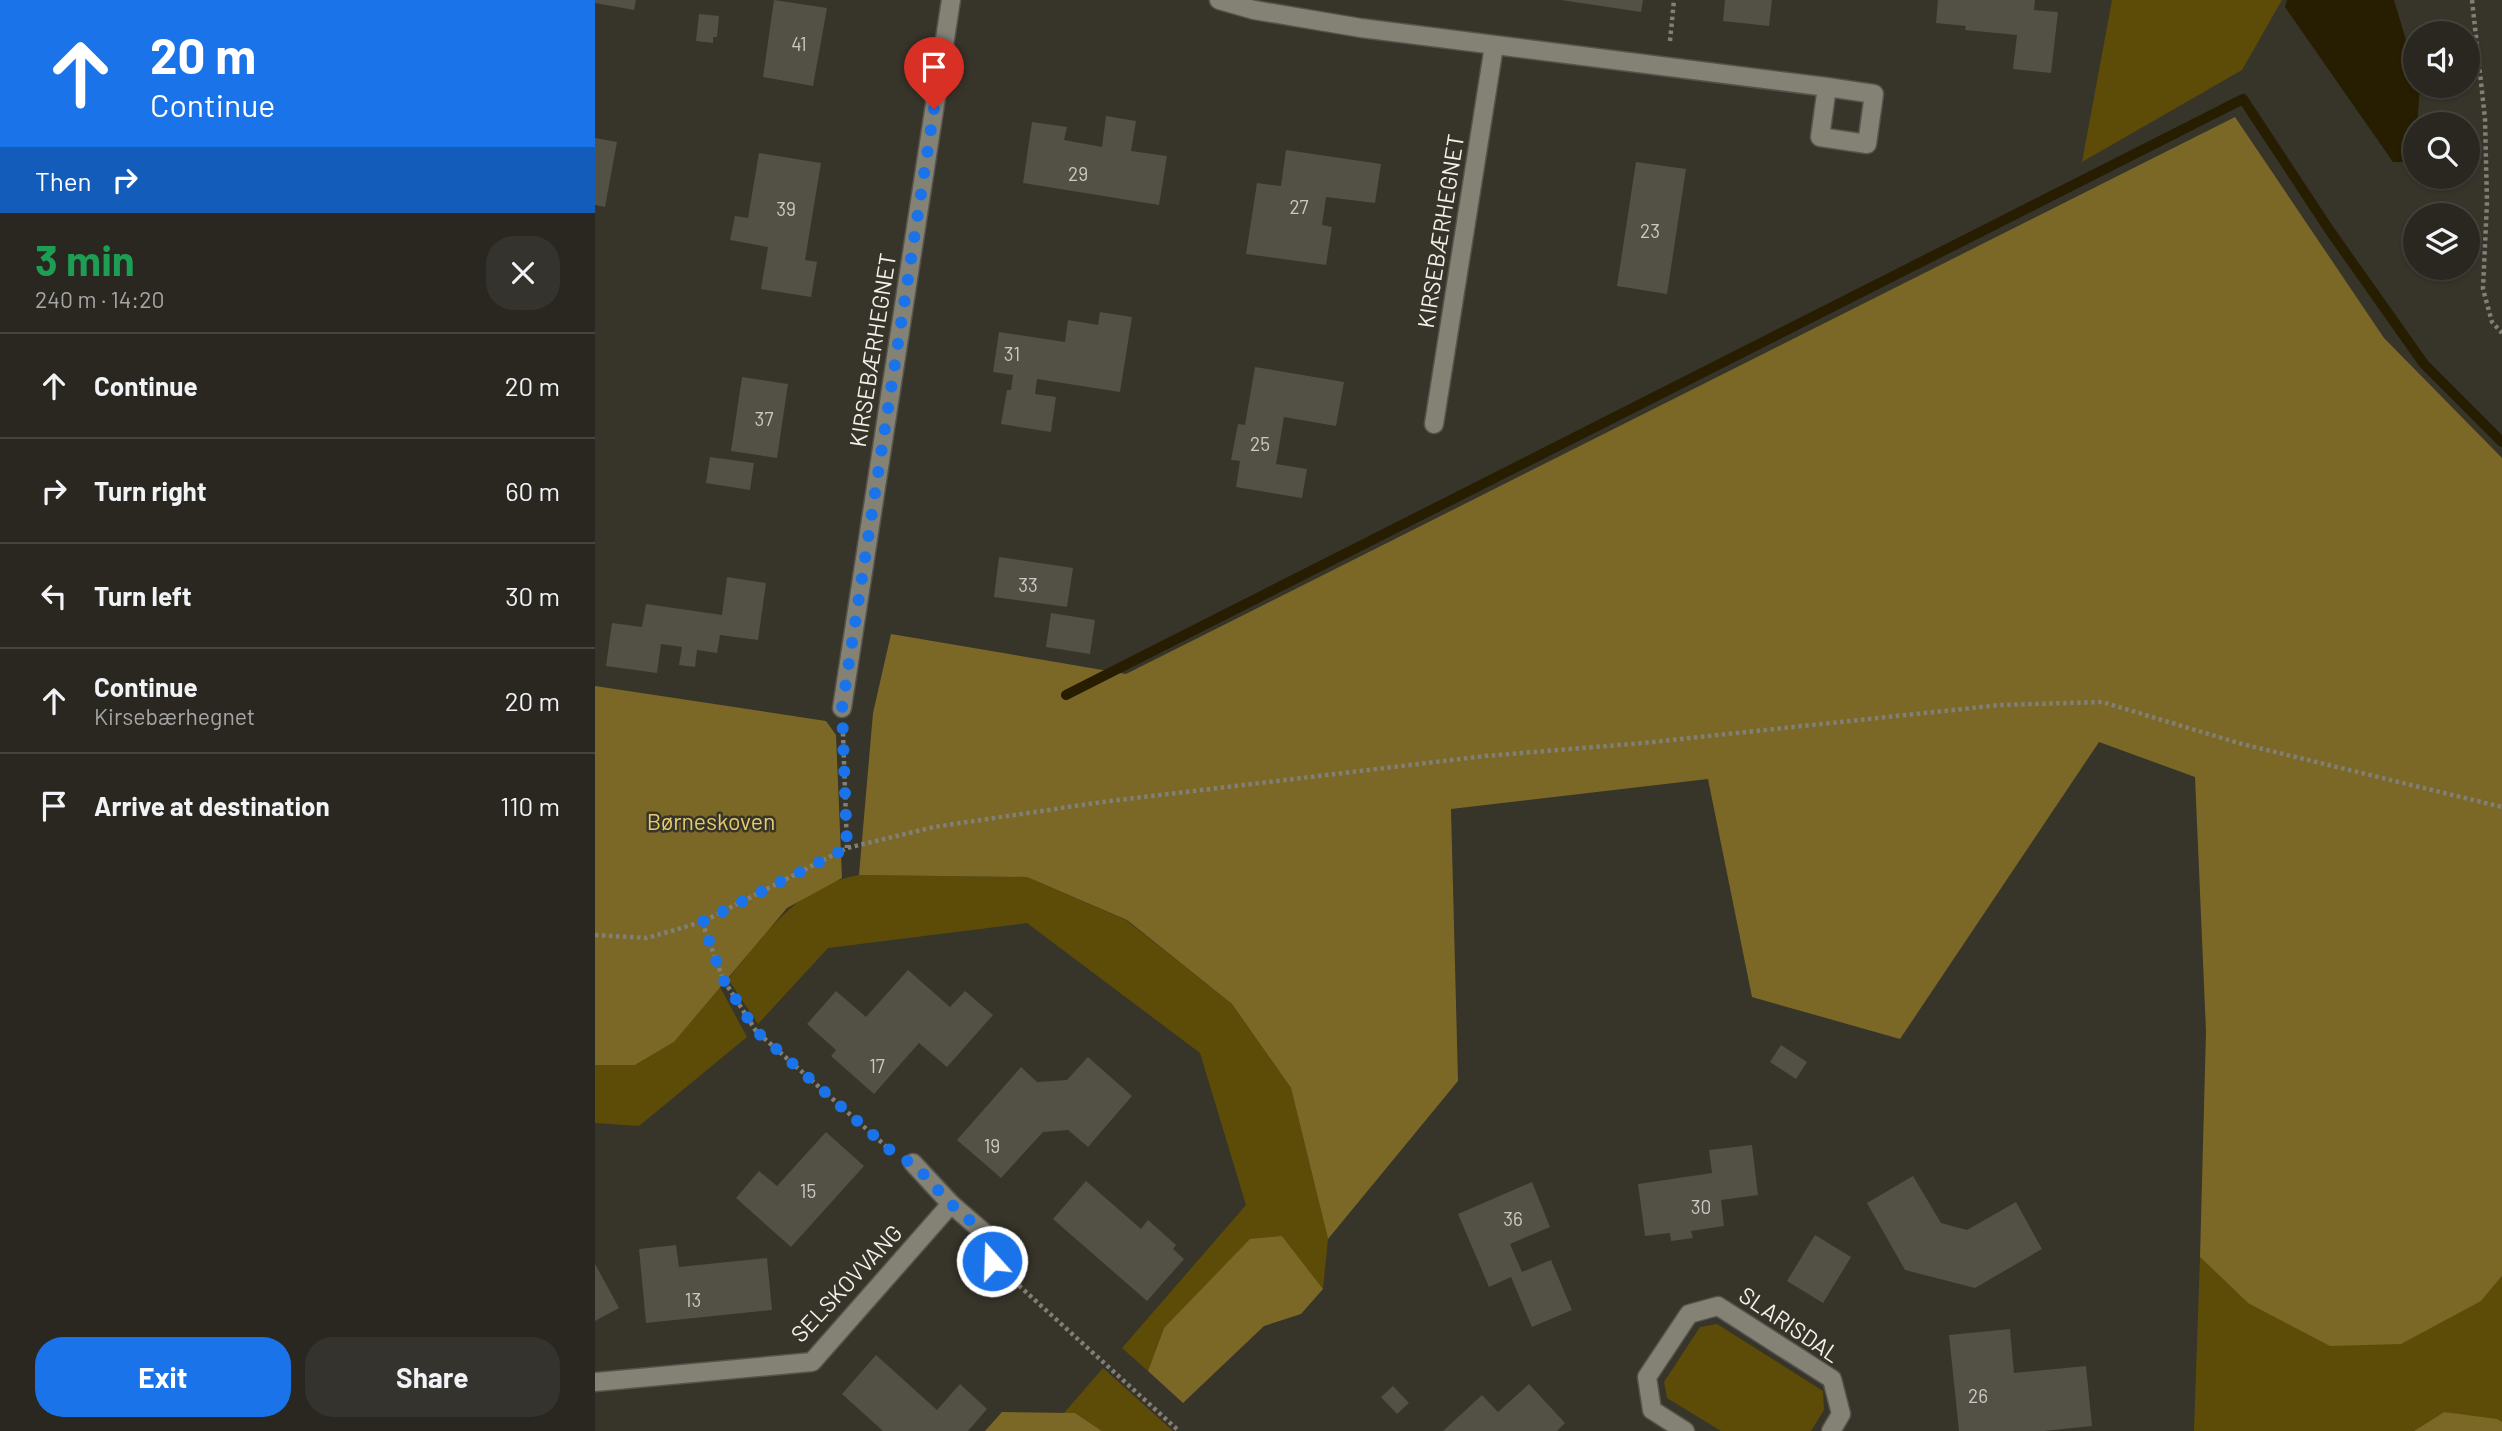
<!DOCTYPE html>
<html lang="en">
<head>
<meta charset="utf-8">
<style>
	body { margin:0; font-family:Barlow,sans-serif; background:#35332d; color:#f1f3f6; height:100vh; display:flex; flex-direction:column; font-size:26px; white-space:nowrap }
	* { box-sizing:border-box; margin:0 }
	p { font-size:23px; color:#a5a5a5 }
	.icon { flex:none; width:38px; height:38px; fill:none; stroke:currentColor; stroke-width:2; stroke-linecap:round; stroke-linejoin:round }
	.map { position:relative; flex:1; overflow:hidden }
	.drawer { display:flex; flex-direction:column; background:#292720; width:595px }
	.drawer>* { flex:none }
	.guide { background:#1a73e8; color:#fff; overflow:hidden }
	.controls { position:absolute; left:1808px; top:21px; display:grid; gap:14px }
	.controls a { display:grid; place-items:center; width:77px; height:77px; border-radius:50%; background:#292720; box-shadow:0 2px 5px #0004,0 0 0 2px #45443e; font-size:35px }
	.pin { position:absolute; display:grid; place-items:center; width:60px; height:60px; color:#fff; margin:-72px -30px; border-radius:50% 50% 50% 0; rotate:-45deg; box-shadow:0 0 7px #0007 }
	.pin .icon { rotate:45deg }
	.me { position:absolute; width:77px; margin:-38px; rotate:340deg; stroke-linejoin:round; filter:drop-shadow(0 0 5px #0008) }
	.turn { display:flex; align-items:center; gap:24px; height:147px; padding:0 35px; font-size:32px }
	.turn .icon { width:91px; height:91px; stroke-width:2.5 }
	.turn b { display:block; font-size:49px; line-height:60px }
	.then { display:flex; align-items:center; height:66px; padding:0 35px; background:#0003; gap:14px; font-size:26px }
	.round { display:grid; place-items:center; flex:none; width:74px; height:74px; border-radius:28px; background:#35332d }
	.head { display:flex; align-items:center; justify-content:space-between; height:119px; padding:0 35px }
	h1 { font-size:42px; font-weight:700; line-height:52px; color:#1e9e55 }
	.button { display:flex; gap:14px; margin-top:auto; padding:14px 35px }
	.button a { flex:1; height:80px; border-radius:28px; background:#1a73e8; color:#fff; font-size:28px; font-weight:700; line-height:80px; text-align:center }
	.button a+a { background:#35332d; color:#f1f3f6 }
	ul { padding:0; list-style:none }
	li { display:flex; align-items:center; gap:21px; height:105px; padding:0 35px; border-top:2px solid #45443e }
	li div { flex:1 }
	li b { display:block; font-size:26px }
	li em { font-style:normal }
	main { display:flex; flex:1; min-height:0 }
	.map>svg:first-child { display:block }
	.green { fill:#5d4c08 }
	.forest { fill:#7b6826 }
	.water { fill:#271d00 }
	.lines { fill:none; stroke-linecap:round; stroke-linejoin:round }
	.stream { stroke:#271d00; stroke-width:10 }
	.building { fill:#535046 }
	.minor-casing { stroke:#55534b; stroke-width:21 }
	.path { stroke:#817f76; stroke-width:4.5; stroke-dasharray:3.5 3.5; stroke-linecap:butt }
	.minor { stroke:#848175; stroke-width:18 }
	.route { stroke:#1a73e8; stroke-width:12; stroke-dasharray:0 21.6 }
	.labels { text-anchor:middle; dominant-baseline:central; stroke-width:5; stroke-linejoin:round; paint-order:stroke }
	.number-label { font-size:19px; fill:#cbc9c2 }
	.street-label { font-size:23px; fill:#f3f1eb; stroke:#37342a }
	.park-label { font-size:23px; fill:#e6cb6d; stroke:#37342a }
</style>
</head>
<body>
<main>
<section class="drawer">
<div class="guide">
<div class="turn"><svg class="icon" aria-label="ahead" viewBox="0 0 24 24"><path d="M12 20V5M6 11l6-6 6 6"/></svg><div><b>20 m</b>Continue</div></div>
<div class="then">Then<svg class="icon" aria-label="right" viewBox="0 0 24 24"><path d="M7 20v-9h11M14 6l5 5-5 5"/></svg></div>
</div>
<div class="head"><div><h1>3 min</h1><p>240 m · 14:20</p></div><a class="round"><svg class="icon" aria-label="close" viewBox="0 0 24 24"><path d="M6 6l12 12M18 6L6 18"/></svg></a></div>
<ul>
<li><svg class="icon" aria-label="ahead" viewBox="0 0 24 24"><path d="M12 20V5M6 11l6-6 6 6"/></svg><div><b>Continue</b></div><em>20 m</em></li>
<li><svg class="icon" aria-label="right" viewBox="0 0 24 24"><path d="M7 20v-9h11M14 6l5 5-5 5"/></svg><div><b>Turn right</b></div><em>60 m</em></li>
<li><svg class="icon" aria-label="left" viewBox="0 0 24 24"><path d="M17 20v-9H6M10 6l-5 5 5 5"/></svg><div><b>Turn left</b></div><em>30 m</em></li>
<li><svg class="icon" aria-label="ahead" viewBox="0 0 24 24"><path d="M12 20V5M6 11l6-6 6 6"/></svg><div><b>Continue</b><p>Kirsebærhegnet</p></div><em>20 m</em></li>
<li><svg class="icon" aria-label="arrive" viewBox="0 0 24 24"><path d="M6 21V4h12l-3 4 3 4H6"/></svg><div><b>Arrive at destination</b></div><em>110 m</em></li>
</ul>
<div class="button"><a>Exit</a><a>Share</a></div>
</section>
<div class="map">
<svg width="1907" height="1431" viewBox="0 0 1907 1431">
	<rect width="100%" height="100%" fill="#37342a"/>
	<g class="green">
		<polygon points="1517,0 1687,0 1647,70 1487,162"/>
		<path d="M264,875L432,877L531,920L637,1004L696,1088L733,1239L728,1289L687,1236L569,1328L553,1371L527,1348L651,1205L605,1053L432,923L233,948L163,1024L133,979C170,934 203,885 264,875Z"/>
		<polygon points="125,987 152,1037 44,1126 0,1123 0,1065 40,1065 79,1042"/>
		<polygon points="1605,1257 1653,1303 1886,1301 1907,1276 1907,1422 1849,1412 1819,1431 1599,1431"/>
		<polygon points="1122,1324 1228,1391 1229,1410 1216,1431 1126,1431 1072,1398 1069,1382 1105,1327"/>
		<polygon points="508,1368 578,1431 507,1431 480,1413 469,1413"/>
	</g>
	<g class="forest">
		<polygon points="1640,117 1789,338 1907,458 1907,1276 1886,1301 1806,1344 1735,1346 1653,1303 1605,1257 1611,1031 1600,777 1504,742 1305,1039 1157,997 1113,779 856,809 863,1081 733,1239 696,1088 637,1004 532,920 432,877 264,875 278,713 296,634 531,674"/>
		<polygon points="0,686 231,721 241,735 247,878 192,908 79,1042 40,1065 0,1065"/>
		<polygon points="687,1236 728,1289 706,1314 669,1326 588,1403 553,1371 569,1328 655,1239"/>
		<polygon points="407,1412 480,1413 507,1431 390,1431"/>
		<polygon points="1849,1412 1902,1419 1907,1422 1907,1431 1819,1431"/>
	</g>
	<polygon class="water" points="1692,0 1799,0 1820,70 1820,86 1825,86 1820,155 1812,162 1798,162 1690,7"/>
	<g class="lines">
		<polyline class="stream" points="471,695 1648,99 1735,231 1829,364 1907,442"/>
	</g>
	<g class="building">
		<polygon points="0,0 41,0 39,10 0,3"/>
		<polygon points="179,0 232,8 218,86 168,77"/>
		<polygon points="966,0 1048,0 1046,12"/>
		<polygon points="1130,0 1177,0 1174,26 1128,21"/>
		<polygon points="1343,0 1440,0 1439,10 1463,12 1456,73 1418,69 1422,35 1370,30 1371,26 1341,23"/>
		<polygon points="104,14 124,16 122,37 118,37 118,43 101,41"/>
		<polygon points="511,116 541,121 536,151 572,156 564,205 428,183 437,122 472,127 469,140 507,147"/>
		<polygon points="0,138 22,142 10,207 0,205"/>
		<polygon points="691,150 786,164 780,203 731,197 727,225 737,227 731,265 651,254 662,183 686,186"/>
		<polygon points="164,153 226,163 210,260 222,262 216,297 166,289 173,247 135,240 140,216 153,218"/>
		<polygon points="1041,162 1091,169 1072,294 1022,286"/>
		<polygon points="505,312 537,317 525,392 442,379 440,394 461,397 456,432 406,424 412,390 416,390 418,375 398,372 404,332 470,342 473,320 503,325"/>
		<polygon points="660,367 749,382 741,426 689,417 681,464 712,469 707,498 641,487 645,461 636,460 643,424 650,425"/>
		<polygon points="147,377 193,384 182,458 136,451"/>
		<polygon points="115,457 159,463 155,490 111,483"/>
		<polygon points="404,557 478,568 472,607 399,597"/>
		<polygon points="132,577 171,583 163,640 125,635 122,653 102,650 100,667 84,665 87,647 66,644 62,673 11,666 17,623 47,627 51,604 127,615"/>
		<polygon points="456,613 500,620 495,654 451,647"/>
		<polygon points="313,970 355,1007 370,991 398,1015 352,1067 324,1043 279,1094 236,1056 241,1050 212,1024 241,991 271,1017"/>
		<polygon points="1186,1045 1212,1062 1201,1079 1175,1062"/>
		<polygon points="493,1057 537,1096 493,1147 473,1130 448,1132 406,1178 362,1140 426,1067 442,1082 472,1080"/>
		<polygon points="231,1132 269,1166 196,1247 141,1198 164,1171 182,1186"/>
		<polygon points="1157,1145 1163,1195 1126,1200 1129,1226 1096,1231 1098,1238 1076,1241 1075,1233 1050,1236 1043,1184 1117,1173 1114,1150"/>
		<polygon points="1318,1176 1346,1223 1372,1230 1421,1202 1447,1249 1380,1288 1310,1270 1272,1203"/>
		<polygon points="491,1181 546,1229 553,1220 581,1245 578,1249 589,1259 552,1301 458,1219"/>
		<polygon points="937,1182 955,1227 915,1244 927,1272 956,1260 977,1310 937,1327 916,1277 894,1287 863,1214"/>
		<polygon points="1220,1235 1256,1257 1228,1303 1192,1281"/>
		<polygon points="81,1245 84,1267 172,1258 177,1310 51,1323 44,1249"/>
		<polygon points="0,1264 24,1308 0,1321"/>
		<polygon points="1415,1329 1419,1373 1491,1366 1497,1426 1449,1431 1364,1431 1354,1335"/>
		<polygon points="281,1355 342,1410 365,1384 392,1409 373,1431 288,1431 247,1394"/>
		<polygon points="934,1384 970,1423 962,1431 848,1431 887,1395 903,1412"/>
		<polygon points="798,1386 814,1403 802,1414 786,1397"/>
	</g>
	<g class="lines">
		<g class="minor-casing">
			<g id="minor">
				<polyline points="624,0 659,10 766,28 1232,87 1279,94 1272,144 1225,137 1232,87"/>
				<polyline points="839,424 899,46"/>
				<polyline points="247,708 356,0"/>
				<polyline points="318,1163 356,1204 393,1236"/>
				<polyline points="0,1382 217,1362 356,1204"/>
				<polyline points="1090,1431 1057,1410 1052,1377 1094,1314 1123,1306 1237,1379 1246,1414 1236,1431"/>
			</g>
		</g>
		<g class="path">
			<polyline points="1877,0 1890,119 1892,202 1888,289 1897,322 1907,333"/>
			<polyline points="1075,41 1079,0"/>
			<polyline points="248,733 252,848"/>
			<polyline points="107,922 128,979 161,1031 294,1149"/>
			<polyline points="0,935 52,938 107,922 252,848 339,827 507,802 890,756 1048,743 1405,705 1507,702 1647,744 1907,807"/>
			<polyline points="398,1262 584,1431"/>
		</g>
		<use href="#minor" class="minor"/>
	</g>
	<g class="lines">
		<polyline class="route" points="339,109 247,708 252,848 107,922 128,979 161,1031 304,1158 318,1163 356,1204 393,1236 397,1261"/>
	</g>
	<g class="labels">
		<g class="number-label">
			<text x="204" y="43">41</text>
			<text x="483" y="173">29</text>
			<text x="704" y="206">27</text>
			<text x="191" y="208">39</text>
			<text x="1055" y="230">23</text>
			<text x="417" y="353">31</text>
			<text x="169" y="418">37</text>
			<text x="665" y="443">25</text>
			<text x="433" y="584">33</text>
			<text x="282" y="1065">17</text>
			<text x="397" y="1145">19</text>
			<text x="213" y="1190">15</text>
			<text x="1106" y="1206">30</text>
			<text x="918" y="1218">36</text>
			<text x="98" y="1299">13</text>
			<text x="1383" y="1395">26</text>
		</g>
		<g class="street-label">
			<text transform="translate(845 231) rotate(-81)">KIRSEBÆRHEGNET</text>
			<text transform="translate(277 350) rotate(-81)">KIRSEBÆRHEGNET</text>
			<text transform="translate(251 1283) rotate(-47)">SELSKOVVANG</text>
			<text transform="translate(1195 1324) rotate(34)">SLARISDAL</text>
		</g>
		<g class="park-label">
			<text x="116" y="821">Børneskoven</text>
		</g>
	</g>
</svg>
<div class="controls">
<a><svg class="icon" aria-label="sound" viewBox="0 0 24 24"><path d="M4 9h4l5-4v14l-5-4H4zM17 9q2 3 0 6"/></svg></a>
<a><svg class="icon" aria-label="search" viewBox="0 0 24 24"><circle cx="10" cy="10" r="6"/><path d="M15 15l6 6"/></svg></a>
<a><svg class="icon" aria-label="layers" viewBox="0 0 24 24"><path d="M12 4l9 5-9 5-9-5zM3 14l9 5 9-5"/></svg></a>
</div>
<div class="pin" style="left:339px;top:109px;background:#d93025"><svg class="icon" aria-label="arrive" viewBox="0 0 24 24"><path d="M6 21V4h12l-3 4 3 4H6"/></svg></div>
<svg class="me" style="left:397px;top:1261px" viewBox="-20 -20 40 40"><circle r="17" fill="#1a73e8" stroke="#fff" stroke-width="3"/><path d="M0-11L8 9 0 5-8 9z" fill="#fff"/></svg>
</div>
</main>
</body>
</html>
